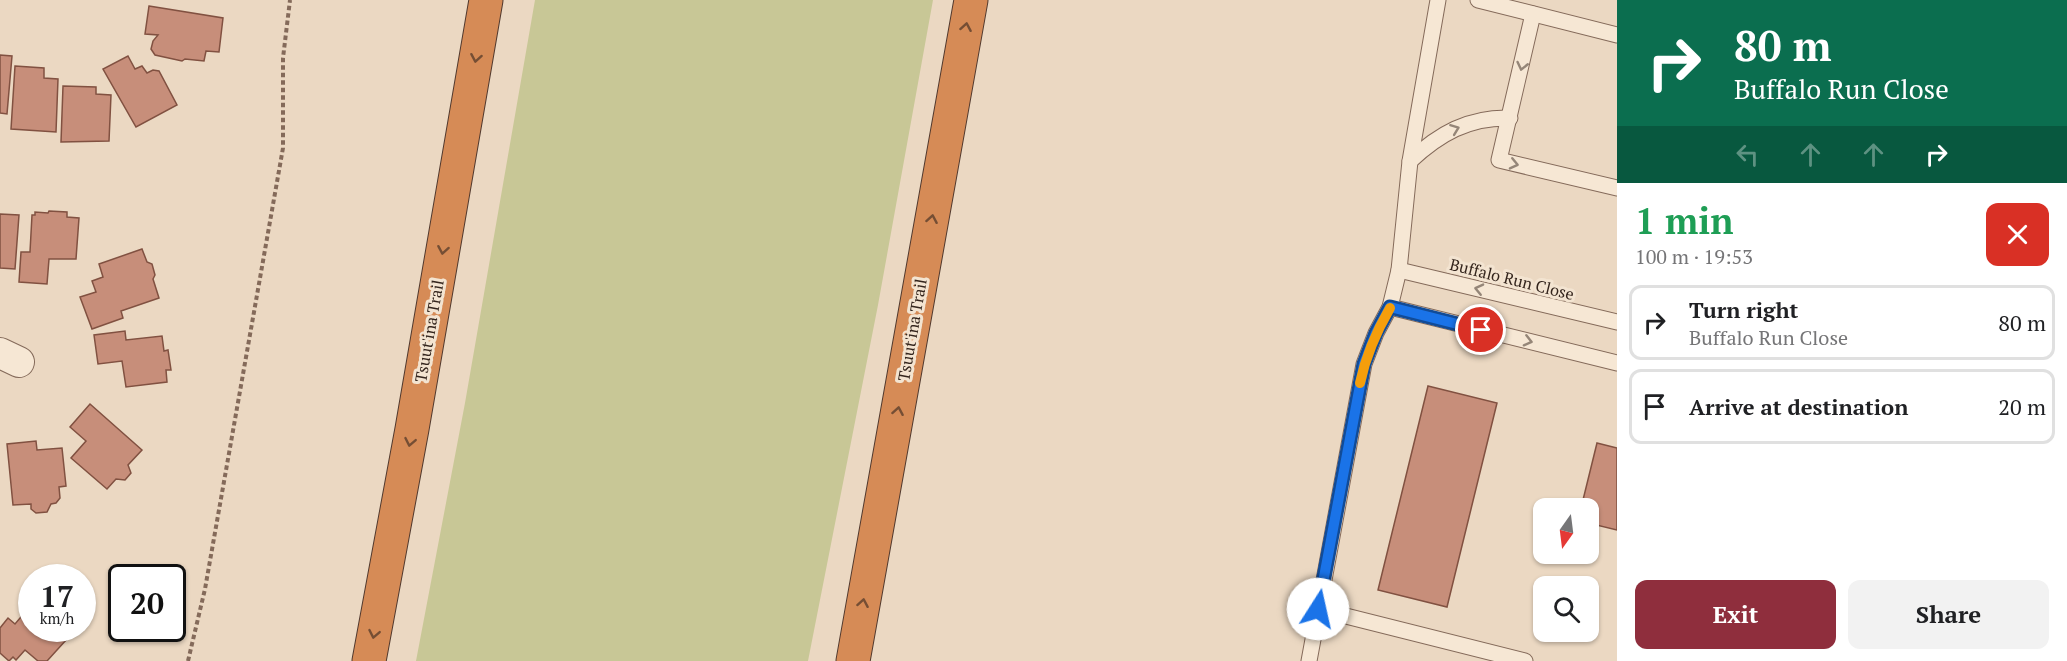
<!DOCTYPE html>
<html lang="en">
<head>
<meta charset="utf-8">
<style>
	body { margin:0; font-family:"PT Serif",serif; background:#f2f2f2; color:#202124; height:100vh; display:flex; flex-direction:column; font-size:22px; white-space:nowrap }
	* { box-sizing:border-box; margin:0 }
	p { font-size:20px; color:#757577 }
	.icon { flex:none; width:33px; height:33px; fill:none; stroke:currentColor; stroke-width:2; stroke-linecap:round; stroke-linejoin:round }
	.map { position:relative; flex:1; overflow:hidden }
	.side { display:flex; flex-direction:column; background:#fff; width:450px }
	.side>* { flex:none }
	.hud { background:#0b6e4f; color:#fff; overflow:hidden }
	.needle { width:39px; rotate:194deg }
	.controls { position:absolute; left:1533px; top:498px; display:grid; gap:12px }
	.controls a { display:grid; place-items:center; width:66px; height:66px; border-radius:12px; background:#fff; box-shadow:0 2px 4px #0004; font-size:30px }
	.speed { position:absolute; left:18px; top:564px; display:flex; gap:12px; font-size:30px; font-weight:700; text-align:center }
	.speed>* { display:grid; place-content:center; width:78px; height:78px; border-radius:50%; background:#fff; box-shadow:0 2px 4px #0004; line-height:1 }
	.speed small { font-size:15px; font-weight:400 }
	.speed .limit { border:3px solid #111; border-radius:9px; background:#fff; color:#111 }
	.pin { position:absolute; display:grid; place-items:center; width:51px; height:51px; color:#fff; margin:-26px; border:3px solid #fff; border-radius:50%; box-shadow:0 2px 6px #0007 }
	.me { position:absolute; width:66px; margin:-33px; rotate:10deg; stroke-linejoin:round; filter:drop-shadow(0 0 4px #0008) }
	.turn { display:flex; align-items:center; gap:21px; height:126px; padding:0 18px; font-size:27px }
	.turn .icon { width:78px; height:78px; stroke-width:2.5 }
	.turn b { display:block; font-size:42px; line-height:51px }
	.lanes { display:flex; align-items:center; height:57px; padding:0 18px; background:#0003; justify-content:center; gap:30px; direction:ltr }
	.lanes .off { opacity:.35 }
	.round { display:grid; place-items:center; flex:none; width:63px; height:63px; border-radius:12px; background:#f2f2f2 }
	.head { display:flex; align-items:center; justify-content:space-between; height:102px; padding:0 18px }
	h1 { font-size:36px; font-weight:700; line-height:45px; color:#1e9e55 }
	.button { display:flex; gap:12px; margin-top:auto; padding:12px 18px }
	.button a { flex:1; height:69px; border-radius:12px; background:#8f2e3d; color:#fff; font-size:24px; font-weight:700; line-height:69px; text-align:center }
	.button a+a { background:#f2f2f2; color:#202124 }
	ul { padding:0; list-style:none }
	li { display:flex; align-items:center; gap:18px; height:75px; margin:0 12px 9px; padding:0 6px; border:3px solid #e0e0e0; border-radius:12px }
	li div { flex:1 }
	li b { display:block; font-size:22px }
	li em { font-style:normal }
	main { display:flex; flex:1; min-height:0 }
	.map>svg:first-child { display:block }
	.green { fill:#c8c796 }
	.building { fill:#c78e7a; stroke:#815141; stroke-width:1.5 }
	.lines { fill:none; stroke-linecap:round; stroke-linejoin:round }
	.lane-casing { stroke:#846a5a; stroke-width:17 }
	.street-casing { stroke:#846a5a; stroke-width:32 }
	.highway-casing { stroke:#51392e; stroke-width:35 }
	.path { stroke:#846a5a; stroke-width:4; stroke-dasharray:4.5 3; stroke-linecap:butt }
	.lane { stroke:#f6e7d4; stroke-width:15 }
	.street { stroke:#f6e7d4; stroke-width:30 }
	.highway { stroke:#d68b56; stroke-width:33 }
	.oneway { stroke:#754e34 }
	.oneway2 { stroke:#958678 }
	.route-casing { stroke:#114b97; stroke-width:15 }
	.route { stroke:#1a73e8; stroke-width:10 }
	.slow { stroke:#f59e0b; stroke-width:10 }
	.labels { text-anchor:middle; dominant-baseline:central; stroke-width:6; stroke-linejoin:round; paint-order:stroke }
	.street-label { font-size:16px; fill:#34251d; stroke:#f3e4d1 }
</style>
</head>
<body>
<main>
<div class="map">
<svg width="1617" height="661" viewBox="0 0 1617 661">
	<rect width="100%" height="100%" fill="#ebd8c2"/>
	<polygon class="green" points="535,0 933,0 878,305 808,661 416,661 465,403"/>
	<g class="building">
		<polygon points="149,6 223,18 219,52 206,51 204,61 185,59 182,61 155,55 151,49 153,41 158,35 145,34"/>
		<polygon points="0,55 12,56 7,114 0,113"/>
		<polygon points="128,56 135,69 142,66 147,73 153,70 159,71 177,105 136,127 103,69"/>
		<polygon points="15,66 44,68 44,78 58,79 56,132 11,129"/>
		<polygon points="63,86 96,87 96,94 111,95 109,141 61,142"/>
		<polygon points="49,211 67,212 67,217 79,218 76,259 49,259 47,284 19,282 21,252 30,252 32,215 35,215 35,212 48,213"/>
		<polygon points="0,214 19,215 15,269 0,268"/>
		<polygon points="142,249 147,262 152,264 155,275 153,279 159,298 121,311 123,318 92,329 80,297 96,292 92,281 103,277 99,264"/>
		<polygon points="125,331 126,340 162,336 164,351 168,350 171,370 166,370 167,382 126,387 122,361 98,364 94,335"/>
		<polygon points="1428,386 1497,403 1447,607 1378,590"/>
		<polygon points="90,404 142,450 128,465 131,473 125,480 116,479 107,489 71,458 86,441 70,427"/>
		<polygon points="36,441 37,450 62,448 66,486 59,487 60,498 56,503 51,504 47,512 36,513 31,509 31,504 13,505 7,444"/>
		<polygon points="1597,443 1617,448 1617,530 1588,523 1588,508 1581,508"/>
		<polygon points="32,604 32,628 77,628 47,661 38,661 25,650 16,660 13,657 9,661 0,653 0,628 8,618 15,624"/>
	</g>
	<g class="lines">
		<g class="lane-casing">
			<g id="lane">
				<polyline points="1478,0 1617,35"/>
				<polyline points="1533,14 1499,160 1617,188"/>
				<path d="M1410,161C1439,134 1468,117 1510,118"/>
				<polyline points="1399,270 1617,322"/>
				<polyline points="1390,307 1617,363"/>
				<polyline points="1318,609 1525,661"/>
				<polyline points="1309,661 1364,364 1376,333 1390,307 1399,270 1410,161 1438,0"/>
			</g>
		</g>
		<g class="street-casing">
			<polyline id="street" points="0,353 19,362"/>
		</g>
		<g class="highway-casing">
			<g id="highway">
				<polyline points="369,661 412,429 486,0"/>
				<polyline points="853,661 971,0"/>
			</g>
		</g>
		<polyline class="path" points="188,661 205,589 283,148 283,58 290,0"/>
		<use href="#lane" class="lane"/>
		<use href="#street" class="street"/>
		<use href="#highway" class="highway"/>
	</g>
	<defs><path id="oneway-chevron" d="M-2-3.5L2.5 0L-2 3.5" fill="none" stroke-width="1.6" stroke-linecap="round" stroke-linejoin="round" transform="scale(1.5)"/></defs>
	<g class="oneway">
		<use href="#oneway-chevron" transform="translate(966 27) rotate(-80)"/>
		<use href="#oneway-chevron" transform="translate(476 58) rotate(100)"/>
		<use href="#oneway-chevron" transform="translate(932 219) rotate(-80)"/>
		<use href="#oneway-chevron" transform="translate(443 250) rotate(100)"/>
		<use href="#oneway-chevron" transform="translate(898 411) rotate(-80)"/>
		<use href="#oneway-chevron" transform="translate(410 442) rotate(101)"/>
		<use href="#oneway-chevron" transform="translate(863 603) rotate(-80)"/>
		<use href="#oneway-chevron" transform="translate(374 634) rotate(101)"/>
	</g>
	<g class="oneway2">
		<use href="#oneway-chevron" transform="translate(1522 66) rotate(103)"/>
		<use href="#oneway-chevron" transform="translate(1455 129) rotate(-21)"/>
		<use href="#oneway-chevron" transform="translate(1514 164) rotate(13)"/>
		<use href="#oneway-chevron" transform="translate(1479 289) rotate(-167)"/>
		<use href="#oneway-chevron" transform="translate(1528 341) rotate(14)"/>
	</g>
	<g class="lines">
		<g class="route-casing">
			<polyline id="route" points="1318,609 1364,364 1376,333 1390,307 1481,330"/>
		</g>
		<use href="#route" class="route"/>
		<path class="slow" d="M1360,383C1366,355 1376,332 1390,308"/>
	</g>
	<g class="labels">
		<g class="street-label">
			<text transform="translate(1512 279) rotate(14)">Buffalo Run Close</text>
			<text transform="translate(912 330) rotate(-80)">Tsuut'ina Trail</text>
			<text transform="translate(429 331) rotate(-80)">Tsuut'ina Trail</text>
		</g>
	</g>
</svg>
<div class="controls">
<a><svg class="needle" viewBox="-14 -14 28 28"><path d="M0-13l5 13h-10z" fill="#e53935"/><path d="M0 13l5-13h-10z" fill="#757577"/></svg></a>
<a><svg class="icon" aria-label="search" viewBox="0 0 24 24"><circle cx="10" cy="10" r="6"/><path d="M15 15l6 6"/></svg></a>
</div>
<div class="speed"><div>17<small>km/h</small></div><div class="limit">20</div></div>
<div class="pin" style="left:1481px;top:330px;background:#d93025"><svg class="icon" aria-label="arrive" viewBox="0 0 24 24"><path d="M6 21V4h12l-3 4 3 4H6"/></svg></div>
<svg class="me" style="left:1318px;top:609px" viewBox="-20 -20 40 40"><circle r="19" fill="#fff"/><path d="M0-13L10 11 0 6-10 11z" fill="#1a73e8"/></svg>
</div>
<section class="side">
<div class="hud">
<div class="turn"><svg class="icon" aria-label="right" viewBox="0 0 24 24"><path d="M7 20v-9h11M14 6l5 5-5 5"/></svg><div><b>80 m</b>Buffalo Run Close</div></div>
<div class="lanes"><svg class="icon off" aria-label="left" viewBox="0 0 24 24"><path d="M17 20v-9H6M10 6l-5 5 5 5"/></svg><svg class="icon off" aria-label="ahead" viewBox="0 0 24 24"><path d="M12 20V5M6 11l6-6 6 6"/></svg><svg class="icon off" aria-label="ahead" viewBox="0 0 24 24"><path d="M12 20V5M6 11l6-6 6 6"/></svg><svg class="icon" aria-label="right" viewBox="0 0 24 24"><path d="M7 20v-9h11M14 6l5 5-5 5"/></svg></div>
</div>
<div class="head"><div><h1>1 min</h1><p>100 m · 19:53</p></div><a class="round" style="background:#d93025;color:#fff"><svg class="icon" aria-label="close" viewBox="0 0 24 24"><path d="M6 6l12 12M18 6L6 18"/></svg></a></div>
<ul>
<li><svg class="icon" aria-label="right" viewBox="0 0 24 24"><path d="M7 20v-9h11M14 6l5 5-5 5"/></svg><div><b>Turn right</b><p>Buffalo Run Close</p></div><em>80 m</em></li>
<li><svg class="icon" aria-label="arrive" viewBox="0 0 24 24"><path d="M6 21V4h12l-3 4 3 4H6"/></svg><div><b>Arrive at destination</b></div><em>20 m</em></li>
</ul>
<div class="button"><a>Exit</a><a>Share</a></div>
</section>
</main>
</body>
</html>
